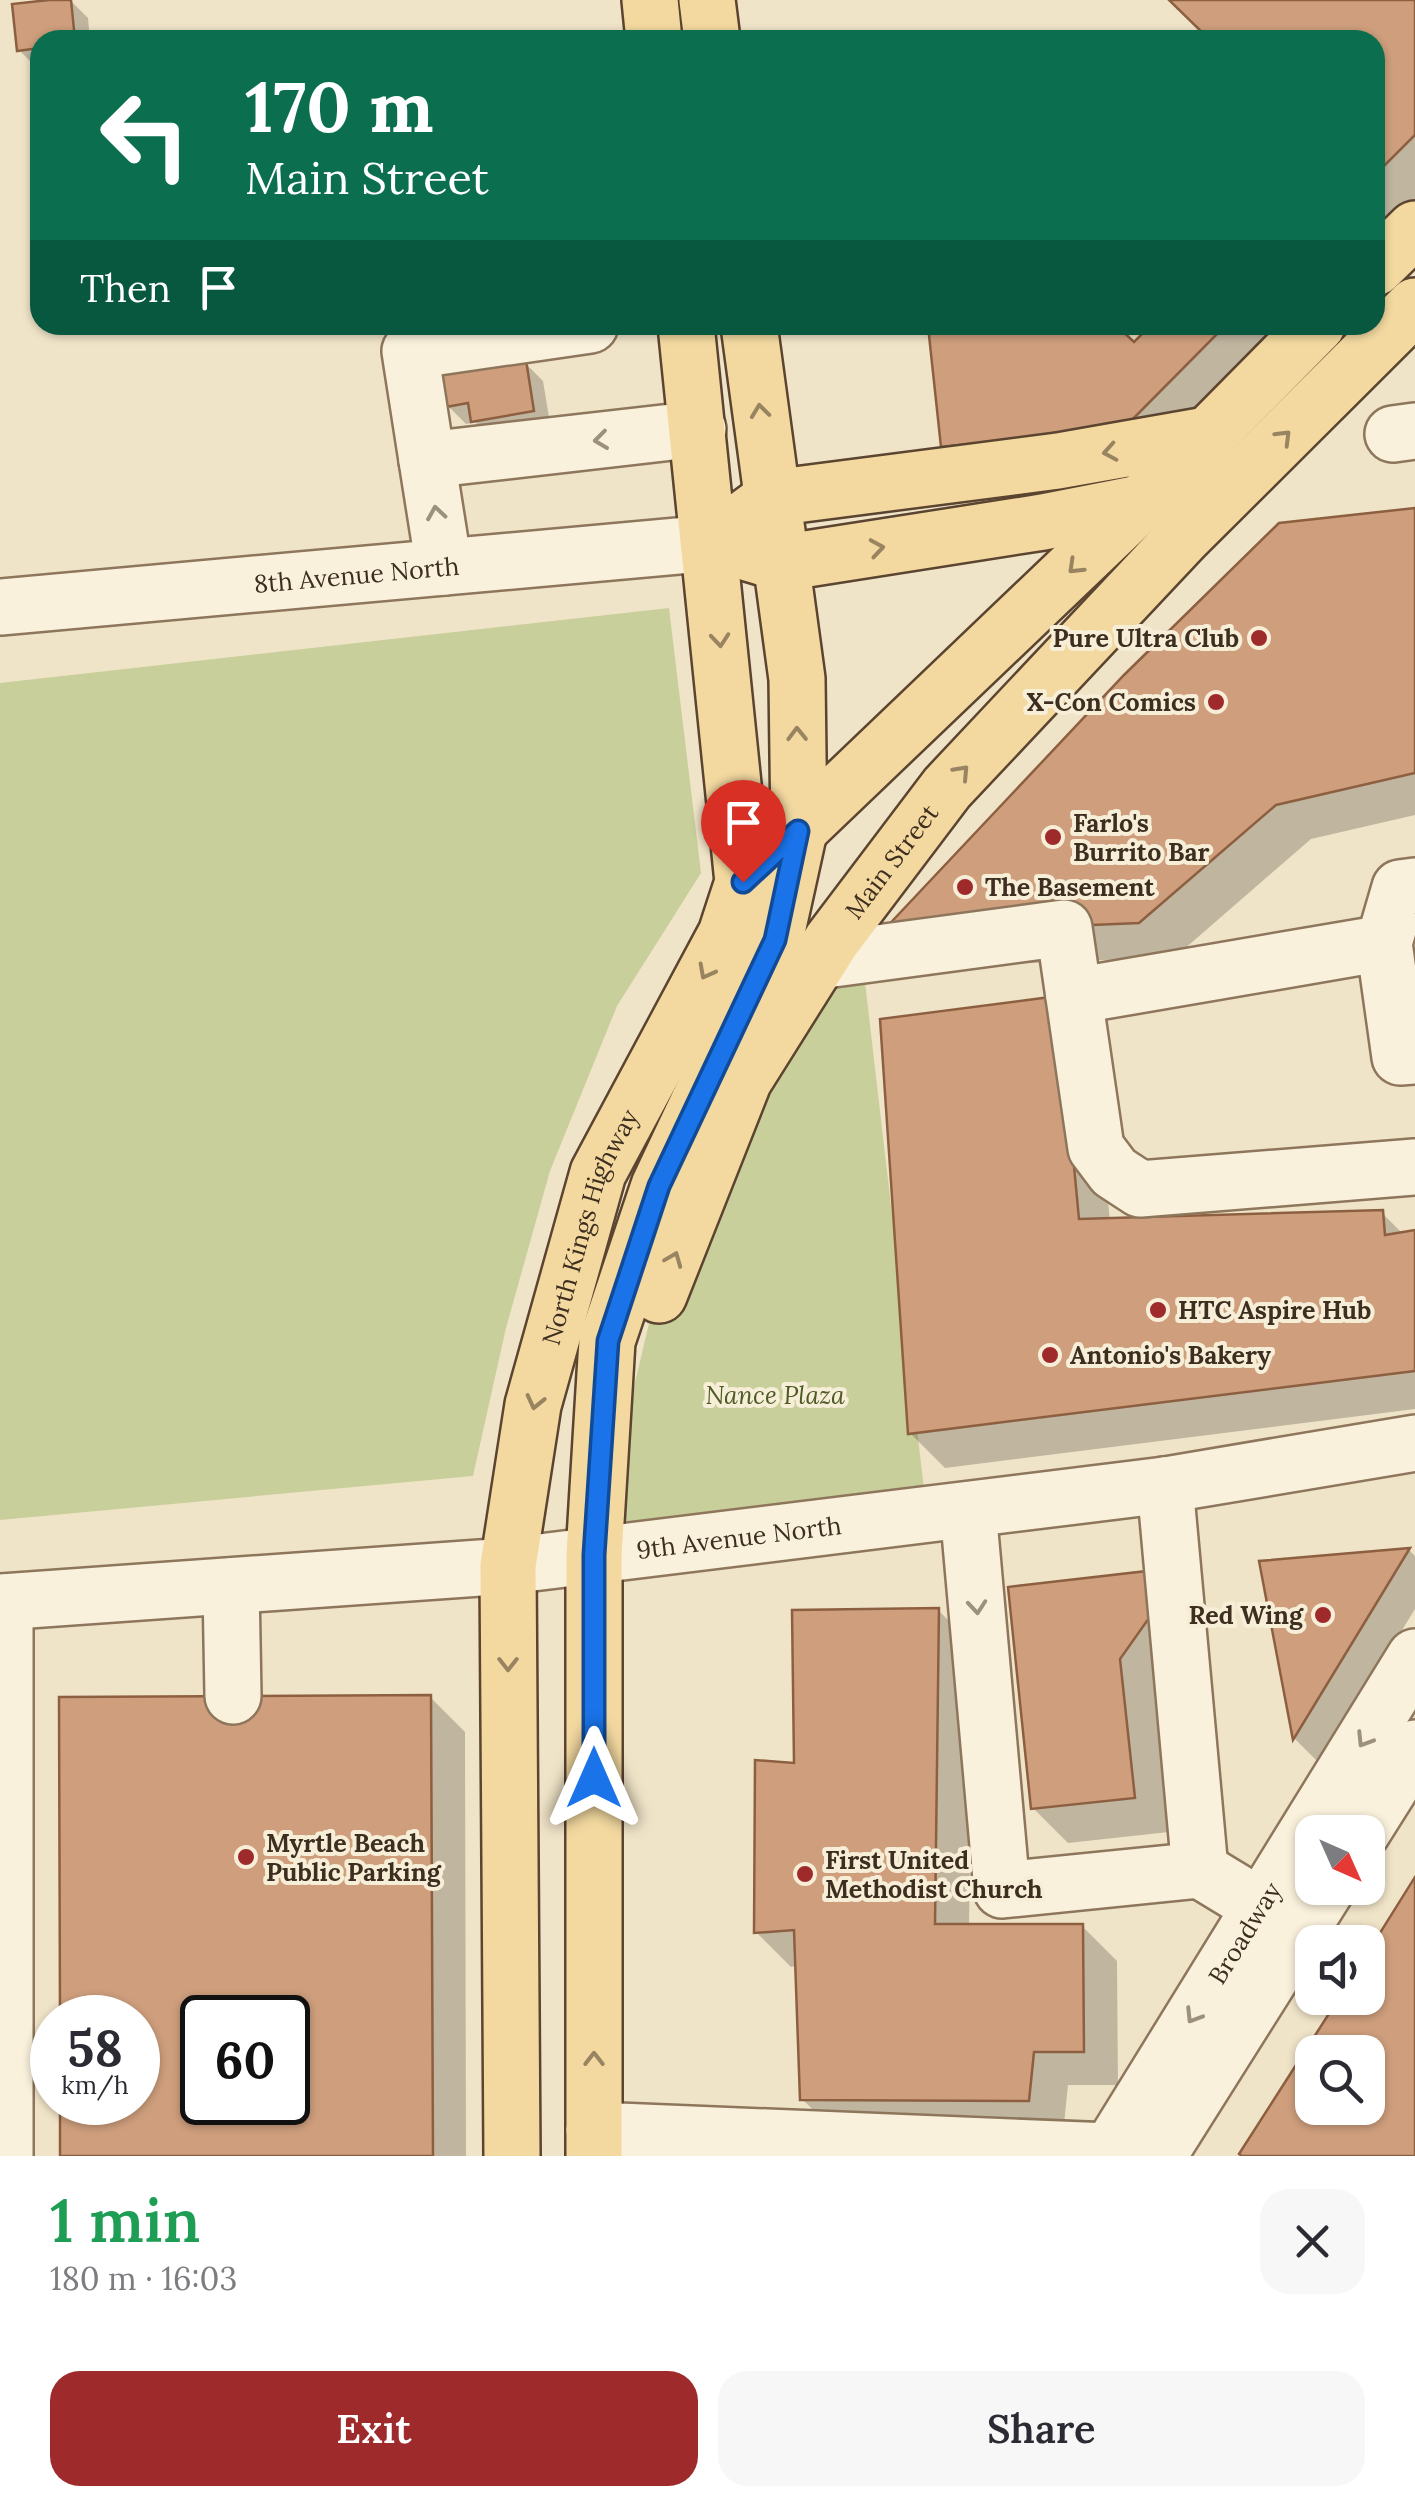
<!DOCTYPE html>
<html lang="en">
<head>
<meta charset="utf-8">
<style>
	body { margin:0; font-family:Lora,serif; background:#f7f7f7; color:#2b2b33; height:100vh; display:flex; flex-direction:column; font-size:38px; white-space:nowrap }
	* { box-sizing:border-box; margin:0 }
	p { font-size:32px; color:#7c7c81 }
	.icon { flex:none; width:55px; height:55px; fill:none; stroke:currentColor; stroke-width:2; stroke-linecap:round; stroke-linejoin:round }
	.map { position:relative; height:2156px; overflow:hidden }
	.side { display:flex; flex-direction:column; background:#fff; flex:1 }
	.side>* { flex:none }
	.banner { position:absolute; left:30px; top:30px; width:1355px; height:305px; border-radius:30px; box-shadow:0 2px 8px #0004; background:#0b6e4f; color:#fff; overflow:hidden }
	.needle { width:65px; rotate:135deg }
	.fabs { position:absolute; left:1295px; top:1815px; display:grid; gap:20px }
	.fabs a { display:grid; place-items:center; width:90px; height:90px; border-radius:20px; background:#fff; box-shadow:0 2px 8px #0004; font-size:50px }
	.speed { position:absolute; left:30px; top:1995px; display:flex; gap:20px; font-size:50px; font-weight:700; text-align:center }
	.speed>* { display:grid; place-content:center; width:130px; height:130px; border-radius:50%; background:#fff; box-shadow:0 2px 8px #0004; line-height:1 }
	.speed small { font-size:25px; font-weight:400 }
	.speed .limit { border:5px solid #111; border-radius:15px; background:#fff; color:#111 }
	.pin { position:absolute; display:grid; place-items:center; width:85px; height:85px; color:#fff; margin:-102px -42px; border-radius:50% 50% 50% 0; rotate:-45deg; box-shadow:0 0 10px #0007 }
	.pin .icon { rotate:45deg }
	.me { position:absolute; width:110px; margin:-55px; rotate:0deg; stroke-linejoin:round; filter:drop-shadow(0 0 8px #0008) }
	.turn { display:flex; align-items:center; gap:35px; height:210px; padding:0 50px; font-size:45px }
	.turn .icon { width:130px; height:130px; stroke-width:2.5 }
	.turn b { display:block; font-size:70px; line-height:85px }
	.then { display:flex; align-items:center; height:95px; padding:0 50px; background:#0003; gap:20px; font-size:38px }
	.round { display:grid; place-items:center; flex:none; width:105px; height:105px; border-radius:30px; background:#f7f7f7 }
	.overview { display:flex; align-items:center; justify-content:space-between; height:170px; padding:0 50px }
	h1 { font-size:60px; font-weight:600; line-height:75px; color:#1e9e55 }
	.action { display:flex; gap:20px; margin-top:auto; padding:20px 50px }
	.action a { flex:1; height:115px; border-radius:30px; background:#9e2a2b; color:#fff; font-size:40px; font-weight:600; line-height:115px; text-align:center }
	.action a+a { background:#f7f7f7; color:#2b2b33 }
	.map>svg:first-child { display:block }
	.green { fill:#c9cf9b }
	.shadow { fill:#0003; fill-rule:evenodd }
	.building { fill:#cf9f7d; stroke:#8d5f41; stroke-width:2.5; fill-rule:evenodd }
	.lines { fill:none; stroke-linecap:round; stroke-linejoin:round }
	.minor-casing { stroke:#8d765c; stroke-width:60 }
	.major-casing { stroke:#5b4430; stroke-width:60 }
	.minor { stroke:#faf1dc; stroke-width:55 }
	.major { stroke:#f3d9a0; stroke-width:55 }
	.oneway { stroke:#988460 }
	.oneway2 { stroke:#9c907e }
	.route-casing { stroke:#114b97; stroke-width:25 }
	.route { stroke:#1a73e8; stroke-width:18 }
	.poi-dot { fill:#9e2a2b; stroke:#f7eed8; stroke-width:4 }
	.labels { text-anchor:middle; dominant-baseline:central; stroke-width:8; stroke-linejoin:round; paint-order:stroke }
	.street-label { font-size:25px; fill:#3d2e20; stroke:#f7eed8 }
	.poi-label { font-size:25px; font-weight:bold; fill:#3d2e20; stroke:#f7eed8; text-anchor:start }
	.park-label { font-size:25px; font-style:italic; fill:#4d5a26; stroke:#f7eed8 }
</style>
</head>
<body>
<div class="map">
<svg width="1415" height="2156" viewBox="0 0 1415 2156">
	<rect width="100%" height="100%" fill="#f0e4c8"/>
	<g class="green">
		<polygon points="669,608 701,873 617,1006 550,1171 506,1328 473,1476 0,1520 0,683"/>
		<polygon points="865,982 927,1515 594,1555 651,1315 796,996"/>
	</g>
	<g class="shadow">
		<polygon points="70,0 88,18 90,40 40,40 40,67 37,68 19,50"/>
		<polygon points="1172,0 1415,0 1415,204 1375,244 1375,40 1213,40"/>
		<polygon points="958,325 1063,325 1070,332 1077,325 1113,325 1134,346 1154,325 1295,325 1159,461 979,480 944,445 931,328"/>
		<polygon points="525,363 543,381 551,429 491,438 475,422 466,424 448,406"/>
		<polygon points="1415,510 1415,815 1311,839 1175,957 918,968"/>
		<polygon points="1091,1034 1110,1221 1382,1213 1404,1235 1415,1233 1415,1409 945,1468 910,1433"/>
		<polygon points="1409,1550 1415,1556 1415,1609 1320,1764 1295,1739 1262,1564"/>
		<polygon points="1155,1573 1193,1640 1154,1694 1169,1832 1068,1843 1033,1808"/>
		<polygon points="938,1610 973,1645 969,1926 1082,1926 1117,1961 1118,2085 1068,2085 1063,2134 837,2133 802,2099 798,1966 791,1967 756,1932 796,1765"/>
		<path d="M430,1697L465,1732L466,2156H63L138,2102V2018ZM202,2018H288V2102H202Z"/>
		<path d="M1415,1881V2156H1245L1243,2154L1342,1998H1368V1956ZM1312,2052H1368V2108H1312Z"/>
	</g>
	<g class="building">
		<polygon points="49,0 71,0 75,40 40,40 40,48 17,51 12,4"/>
		<polygon points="1169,0 1415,0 1415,135 1375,175 1375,40 1210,40"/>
		<polygon points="1066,325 1069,329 1073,325 1116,325 1134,342 1151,325 1226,325 1124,428 941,447 928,326"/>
		<polygon points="526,360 534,411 471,422 468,403 446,407 441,374"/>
		<polygon points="1415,508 1415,773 1276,805 1139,923 880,934 1124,675 1279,523"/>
		<polygon points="1058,996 1079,1219 1383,1210 1385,1235 1415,1230 1415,1371 908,1434 880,1019"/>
		<polygon points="1410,1548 1293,1740 1259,1561"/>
		<polygon points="1156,1570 1159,1604 1120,1659 1135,1798 1031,1809 1008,1587"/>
		<polygon points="939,1608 935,1924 1083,1924 1084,2052 1034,2052 1029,2101 800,2100 794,1930 754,1933 755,1760 794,1763 792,1610"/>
		<path d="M431,1695L433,2156H60V2102H138V2018H60L59,1697ZM202,2018H288V2102H202Z"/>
		<path d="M1415,1877V2156H1242L1239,2154L1339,1998H1368V1952ZM1312,2052H1368V2108H1312Z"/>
	</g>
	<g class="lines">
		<g class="minor-casing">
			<g id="minor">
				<polyline points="590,325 410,351 427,460 698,429"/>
				<polyline points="1393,434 1415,431"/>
				<polyline points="427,460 444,567"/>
				<path id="s1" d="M0,607L711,543"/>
				<polyline points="1415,886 1400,888 1384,943 1400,1057 1415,1056"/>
				<polyline points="818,961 1064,928 1096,1148 1114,1172 1140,1189 1415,1167"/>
				<polyline points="1074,996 1384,943"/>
				<polyline points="1165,1485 1200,1870"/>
				<polyline points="968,1510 1002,1890 1200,1870 1261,1907"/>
				<polyline points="231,1586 233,1696"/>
				<path id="s2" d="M0,1602L508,1566L1165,1485L1415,1443"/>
				<polyline points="1362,1832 1415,1748"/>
				<polyline points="594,2130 1160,2153"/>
				<polyline points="5,2156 5,1602"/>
				<path id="s3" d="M1107,2156L1415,1657"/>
				<polyline points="1158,2156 1327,1888"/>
			</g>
		</g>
		<g class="major-casing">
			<g id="major">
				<polyline points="650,0 654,40"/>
				<polyline points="707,0 712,40"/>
				<polyline points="1375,268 1415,229"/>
				<polyline points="741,521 772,498 1058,461 1206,435"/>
				<polyline points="748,553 781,563 1043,522 1145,502"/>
				<polyline points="782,846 1141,503 1317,325"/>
				<path id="s4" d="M659,1295L744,1080L832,940L947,788L1184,536L1415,306"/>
				<path id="s5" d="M512,2156L508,1566L533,1405L598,1173L726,934L743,882L686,325"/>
				<polyline points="594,2156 594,1555 607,1341 659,1186 775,940 799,831 797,679 749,325"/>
			</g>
		</g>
		<use href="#minor" class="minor"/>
		<use href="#major" class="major"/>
	</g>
	<defs><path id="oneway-chevron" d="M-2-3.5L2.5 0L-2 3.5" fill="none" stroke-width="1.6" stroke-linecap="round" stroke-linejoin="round" transform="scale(2.5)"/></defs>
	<g class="oneway">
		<use href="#oneway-chevron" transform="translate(760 411) rotate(-97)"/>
		<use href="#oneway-chevron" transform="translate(1284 437) rotate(-45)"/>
		<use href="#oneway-chevron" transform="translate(1110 452) rotate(170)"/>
		<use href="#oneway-chevron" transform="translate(877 548) rotate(-9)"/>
		<use href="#oneway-chevron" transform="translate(1075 567) rotate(136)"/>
		<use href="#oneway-chevron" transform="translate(720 640) rotate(85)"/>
		<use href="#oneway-chevron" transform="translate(797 734) rotate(-91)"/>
		<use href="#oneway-chevron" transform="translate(962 772) rotate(-47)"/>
		<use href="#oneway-chevron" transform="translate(706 972) rotate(118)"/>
		<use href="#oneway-chevron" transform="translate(674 1259) rotate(-68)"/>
		<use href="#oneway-chevron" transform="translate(535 1402) rotate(103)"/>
		<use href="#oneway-chevron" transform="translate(508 1664) rotate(90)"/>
		<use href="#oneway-chevron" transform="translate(594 2059) rotate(-90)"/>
	</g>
	<g class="oneway2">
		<use href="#oneway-chevron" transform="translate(601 440) rotate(173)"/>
		<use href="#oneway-chevron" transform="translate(436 513) rotate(-99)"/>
		<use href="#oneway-chevron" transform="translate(977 1607) rotate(85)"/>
		<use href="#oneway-chevron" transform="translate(1364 1740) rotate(122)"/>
		<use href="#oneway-chevron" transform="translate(1193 2016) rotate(122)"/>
	</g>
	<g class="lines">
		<g class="route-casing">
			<polyline id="route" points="594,1778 594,1555 608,1341 659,1186 775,940 798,831 743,882"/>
		</g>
		<use href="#route" class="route"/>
	</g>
	<g class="poi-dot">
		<circle cx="1259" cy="638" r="10"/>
		<circle cx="1216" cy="702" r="10"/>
		<circle cx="1053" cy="837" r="10"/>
		<circle cx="965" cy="887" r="10"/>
		<circle cx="1158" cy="1310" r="10"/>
		<circle cx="1050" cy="1355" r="10"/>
		<circle cx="1323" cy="1615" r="10"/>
		<circle cx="246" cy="1857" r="10"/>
		<circle cx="805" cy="1874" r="10"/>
	</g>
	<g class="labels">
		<g class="street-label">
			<text stroke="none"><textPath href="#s1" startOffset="358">8th Avenue North</textPath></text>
			<text stroke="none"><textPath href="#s4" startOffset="495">Main Street</textPath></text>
			<text stroke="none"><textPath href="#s5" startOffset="940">North Kings Highway</textPath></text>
			<text stroke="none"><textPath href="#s2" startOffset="742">9th Avenue North</textPath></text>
			<text stroke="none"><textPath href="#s3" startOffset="262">Broadway</textPath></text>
		</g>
		<g class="poi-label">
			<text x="1239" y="638" text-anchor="end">Pure Ultra Club</text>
			<text x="1196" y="702" text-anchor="end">X-Con Comics</text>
			<text x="1073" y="823">Farlo's<tspan x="1073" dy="29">Burrito Bar</tspan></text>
			<text x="985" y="887">The Basement</text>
			<text x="1178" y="1310">HTC Aspire Hub</text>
			<text x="1070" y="1355">Antonio's Bakery</text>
			<text x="1303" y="1615" text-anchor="end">Red Wing</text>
			<text x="266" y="1843">Myrtle Beach<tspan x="266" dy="29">Public Parking</tspan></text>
			<text x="825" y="1860">First United<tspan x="825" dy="29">Methodist Church</tspan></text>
		</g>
		<g class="park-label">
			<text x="775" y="1395">Nance Plaza</text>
		</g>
	</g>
</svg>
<div class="fabs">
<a><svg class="needle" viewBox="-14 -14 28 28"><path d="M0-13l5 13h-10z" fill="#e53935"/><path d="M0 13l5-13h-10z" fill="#7c7c81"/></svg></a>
<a><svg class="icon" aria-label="sound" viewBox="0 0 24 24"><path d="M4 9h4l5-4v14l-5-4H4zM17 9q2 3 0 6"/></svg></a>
<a><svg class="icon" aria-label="search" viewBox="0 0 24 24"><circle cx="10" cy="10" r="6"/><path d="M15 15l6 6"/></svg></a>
</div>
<div class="speed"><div>58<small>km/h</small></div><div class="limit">60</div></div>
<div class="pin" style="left:743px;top:882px;background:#d93025"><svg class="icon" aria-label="arrive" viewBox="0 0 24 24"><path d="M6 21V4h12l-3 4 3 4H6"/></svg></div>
<svg class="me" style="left:594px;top:1778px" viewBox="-20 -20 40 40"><path d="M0-17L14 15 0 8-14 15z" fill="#1a73e8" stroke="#fff" stroke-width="4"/></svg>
<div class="banner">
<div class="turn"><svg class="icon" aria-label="left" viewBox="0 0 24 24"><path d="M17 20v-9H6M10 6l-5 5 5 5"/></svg><div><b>170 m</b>Main Street</div></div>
<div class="then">Then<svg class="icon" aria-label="arrive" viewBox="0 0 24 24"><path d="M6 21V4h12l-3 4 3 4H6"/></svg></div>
</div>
</div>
<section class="side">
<div class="overview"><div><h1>1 min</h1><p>180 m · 16:03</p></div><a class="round"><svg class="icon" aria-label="close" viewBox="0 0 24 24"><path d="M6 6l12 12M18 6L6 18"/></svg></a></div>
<div class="action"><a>Exit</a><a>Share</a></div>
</section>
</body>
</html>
